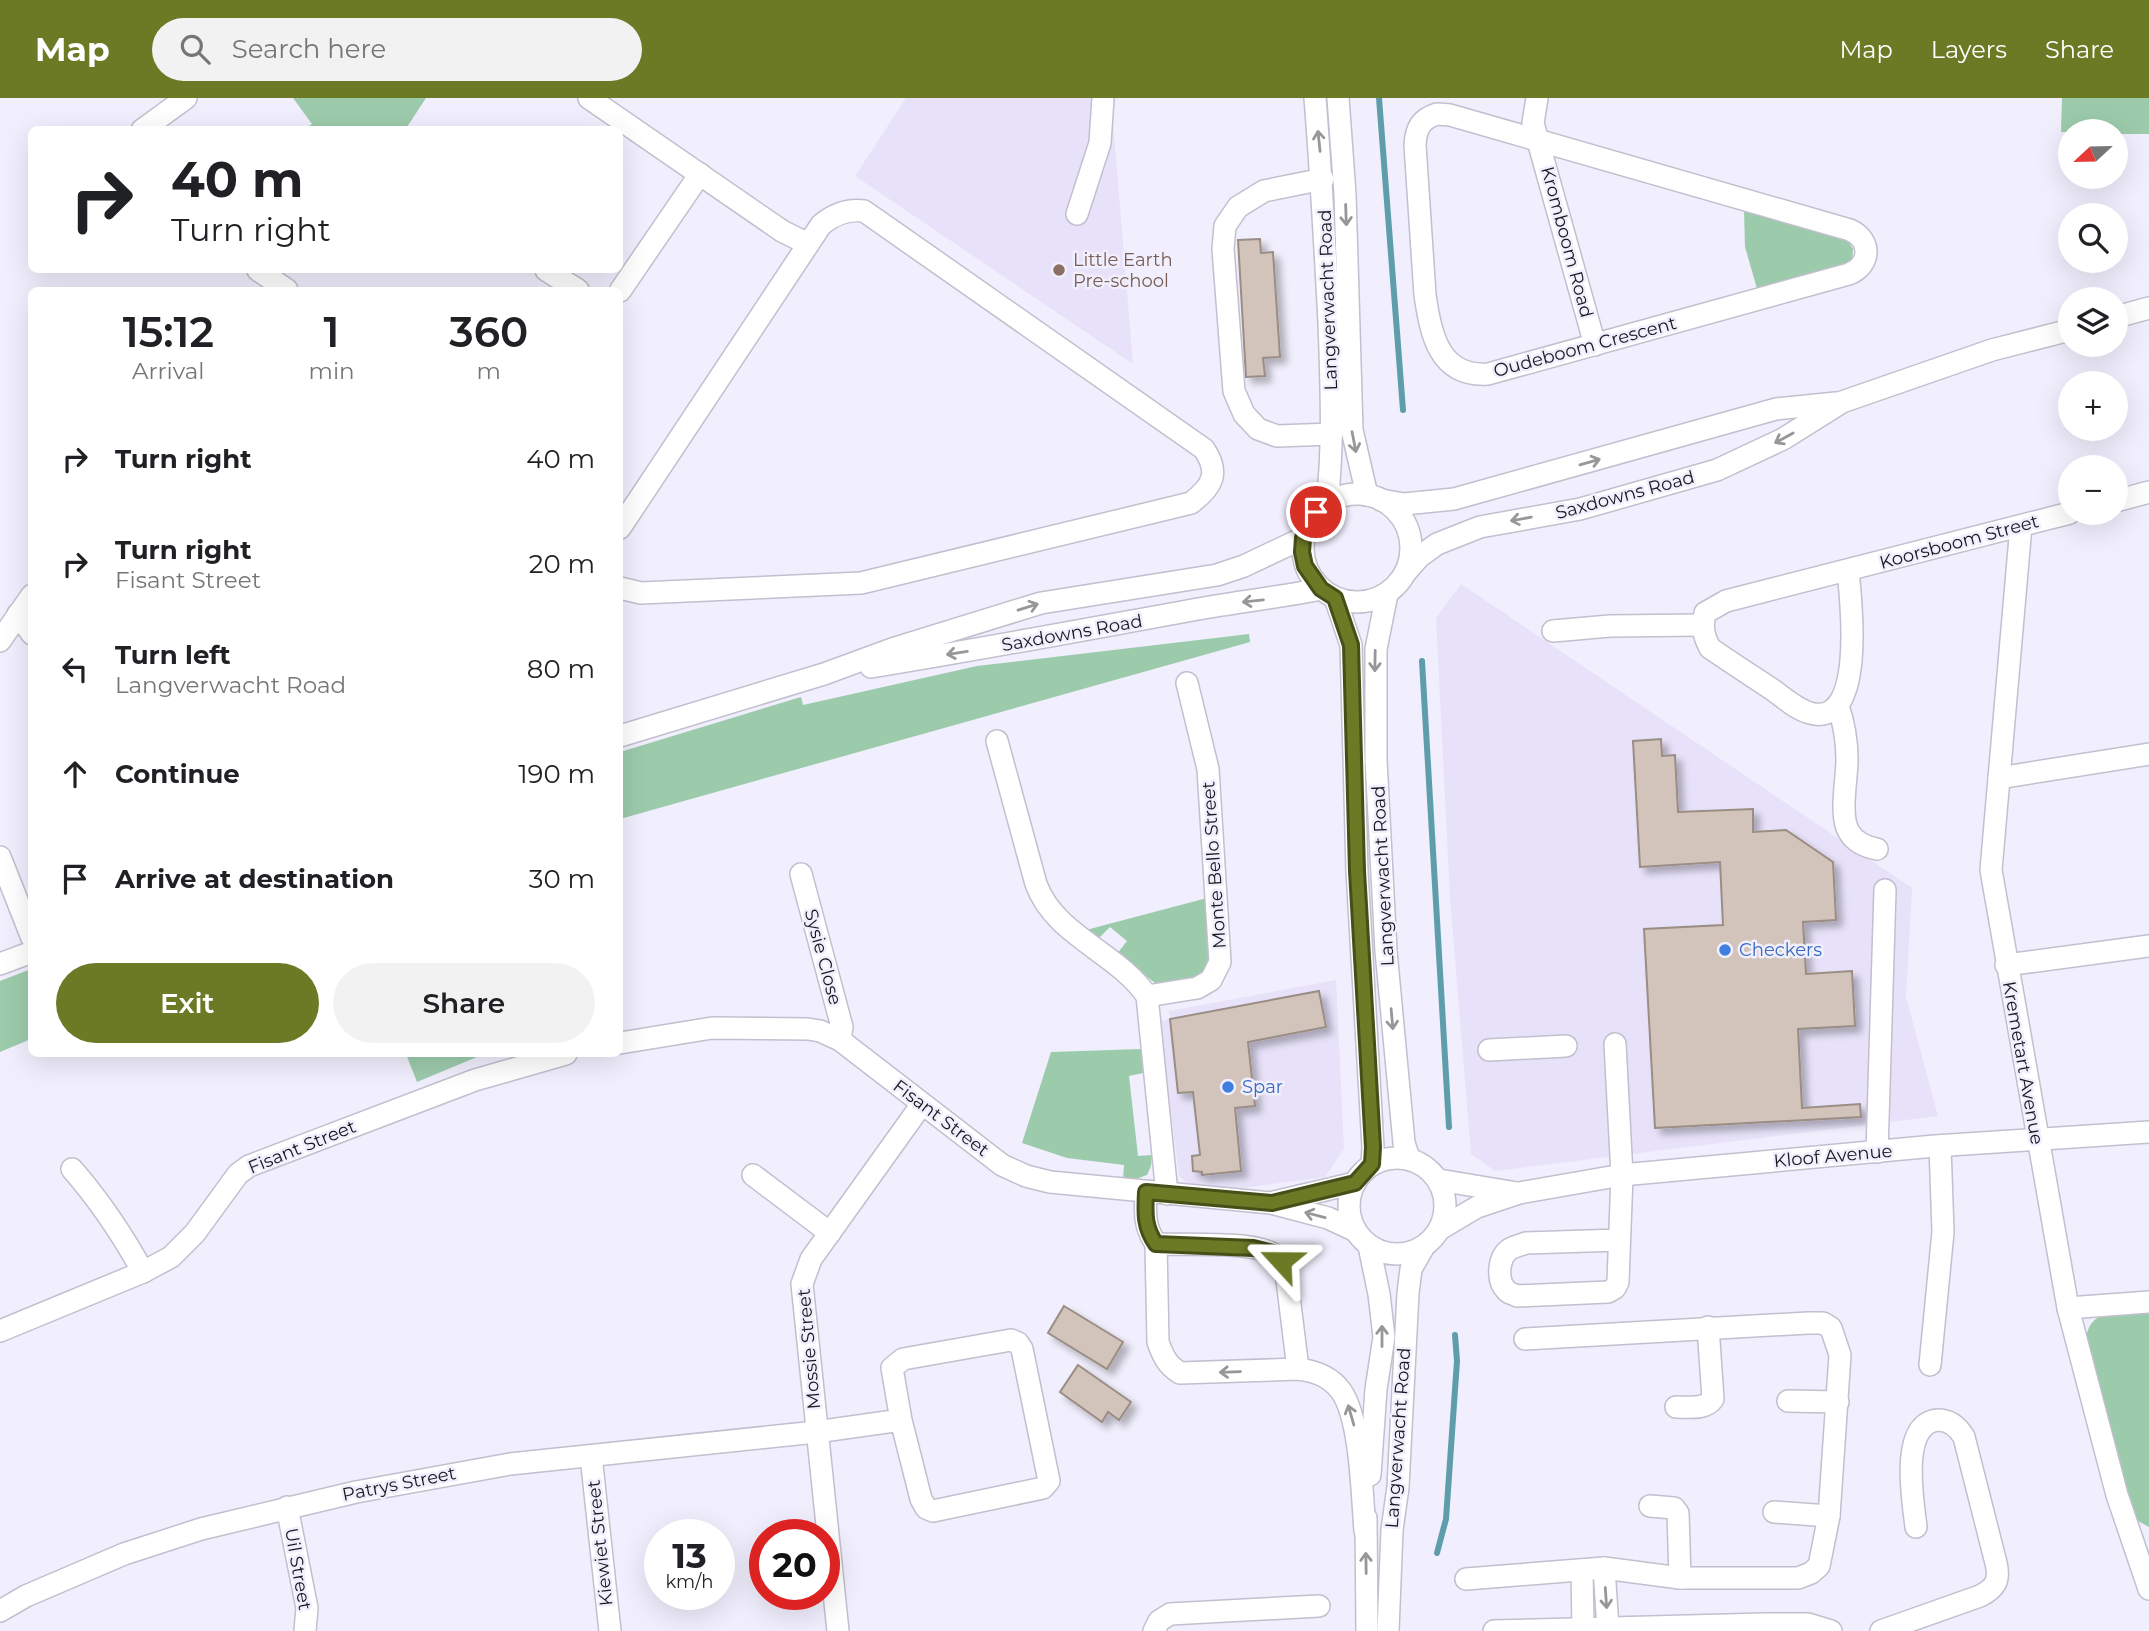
<!DOCTYPE html>
<html lang="en">
<head>
<meta charset="utf-8">
<style>
	body { margin:0; font-family:Montserrat,sans-serif; background:#f2f2f2; color:#202124; height:100vh; display:flex; flex-direction:column; font-size:26px; white-space:nowrap }
	* { box-sizing:border-box; margin:0 }
	p { font-size:23px; color:#757577 }
	.icon { flex:none; width:38px; height:38px; fill:none; stroke:currentColor; stroke-width:2; stroke-linecap:round; stroke-linejoin:round }
	.map { position:relative; flex:1; overflow:hidden }
	.panel { position:absolute; left:28px; top:189px; width:595px; height:770px; display:flex; flex-direction:column; background:#fff; border-radius:10px; box-shadow:0 7px 28px #0002 }
	.panel>* { flex:none }
	.top-card { position:absolute; left:28px; top:28px; width:595px; height:147px; border-radius:10px; box-shadow:0 7px 28px #0002; background:#fff; color:#202124; overflow:hidden }
	.needle { width:46px; rotate:248deg }
	.buttons { position:absolute; left:2058px; top:21px; display:grid; gap:14px }
	.buttons a { display:grid; place-items:center; width:70px; height:70px; border-radius:50%; background:#fff; box-shadow:0 7px 28px #0002; font-size:35px }
	.speed { position:absolute; left:644px; top:1421px; display:flex; gap:14px; font-size:35px; font-weight:700; text-align:center }
	.speed>* { display:grid; place-content:center; width:91px; height:91px; border-radius:50%; background:#fff; box-shadow:0 7px 28px #0002; line-height:1 }
	.speed small { font-size:18px; font-weight:400 }
	.speed .limit { border:10px solid #d22; background:#fff; color:#111 }
	.pin { position:absolute; display:grid; place-items:center; width:60px; height:60px; color:#fff; margin:-30px; border:4px solid #fff; border-radius:50%; box-shadow:0 2px 7px #0007 }
	.me { position:absolute; width:77px; margin:-38px; rotate:294deg; stroke-linejoin:round; filter:drop-shadow(0 0 5px #0008) }
	.turn { display:flex; align-items:center; gap:24px; height:147px; padding:0 28px; font-size:32px }
	.turn .icon { width:91px; height:91px; stroke-width:2.5 }
	.turn b { display:block; font-size:49px; line-height:60px }
	.eta { display:flex; justify-content:space-evenly; align-items:center; height:119px; text-align:center }
	.eta b { font-size:42px; font-weight:600; line-height:49px }
	.button { display:flex; gap:14px; margin-top:auto; padding:14px 28px }
	.button a { flex:1; height:80px; border-radius:42px; background:#6c7925; color:#fff; font-size:28px; font-weight:600; line-height:80px; text-align:center }
	.button a+a { background:#f2f2f2; color:#202124 }
	ul { padding:0; list-style:none }
	li { display:flex; align-items:center; gap:21px; height:105px; padding:0 28px }
	li div { flex:1 }
	li b { display:block; font-size:26px }
	li em { font-style:normal }
	header { display:flex; align-items:center; gap:42px; box-sizing:border-box; height:98px; padding:0 35px; background:#6c7925; color:#fff }
	header strong { font-size:33px }
	nav { display:flex; gap:38px; margin-inline-start:auto; font-size:24px }
	.search { width:490px; height:63px; background:#f2f2f2; display:flex; align-items:center; gap:18px; box-sizing:border-box; padding:0 24px; border-radius:38px; color:#757577; font-size:26px }
	.map>svg:first-child { display:block }
	.built { fill:#e7e2f9 }
	.green { fill:#9ccbac }
	.lines { fill:none; stroke-linecap:round; stroke-linejoin:round }
	.stream { stroke:#5e9eac; stroke-width:6 }
	.building { fill:#d2c4bb; stroke:#9a8d84; stroke-width:2; filter:url(#shadow) }
	.minor-casing { stroke:#c2bfce; stroke-width:24 }
	.minor { stroke:#fff; stroke-width:21 }
	.oneway { stroke:#979799 }
	.route-casing { stroke:#464f18; stroke-width:18 }
	.route { stroke:#6c7925; stroke-width:12 }
	.education-dot { fill:#8d6e63; stroke:#f1eefd; stroke-width:2.5 }
	.shop-dot { fill:#3f7fe0; stroke:#f1eefd; stroke-width:2.5 }
	.labels { text-anchor:middle; dominant-baseline:central; stroke-width:5; stroke-linejoin:round; paint-order:stroke }
	.street-label { font-size:18px; fill:#18171c; stroke:#f1eefd }
	.education-label { font-size:18px; fill:#785e54; stroke:#f1eefd; text-anchor:start }
	.shop-label { font-size:18px; fill:#366cbe; stroke:#f1eefd; text-anchor:start }
</style>
</head>
<body>
<header>
<strong>Map</strong>
<div class="search"><svg class="icon" aria-label="search" viewBox="0 0 24 24"><circle cx="10" cy="10" r="6"/><path d="M15 15l6 6"/></svg>Search here</div>
<nav><a>Map</a><a>Layers</a><a>Share</a></nav>
</header>
<div class="map">
<svg width="2149" height="1533" viewBox="0 0 2149 1533">
	<defs>
		<filter id="shadow"><feDropShadow dx="6" dy="6" stdDeviation="3.5" flood-color="#0004"/></filter>
	</defs>
	<rect width="100%" height="100%" fill="#f1eefd"/>
	<g class="built">
		<polygon points="906,0 1111,0 1133,266 855,78"/>
		<polygon points="1461,486 1912,790 1906,899 1938,1018 1495,1073 1471,1056 1450,800 1436,520"/>
		<polygon points="1336,882 1344,1051 1325,1079 1235,1091 1192,1089 1179,1078 1160,923 1170,921 1169,913"/>
	</g>
	<g class="green">
		<polygon points="293,0 426,0 405,32 304,31 312,26"/>
		<polygon points="2062,0 2149,0 2149,36 2116,36 2116,33 2061,34"/>
		<polygon points="1744,112 1848,143 1853,151 1852,164 1758,194 1745,149"/>
		<polygon points="1249,536 1250,544 620,721 620,654 801,599 803,607 977,568"/>
		<polygon points="1207,800 1211,861 1200,880 1159,888 1117,856 1127,843 1110,829 1098,841 1086,832"/>
		<polygon points="31,871 31,941 0,954 0,883"/>
		<polygon points="1141,951 1143,975 1129,978 1138,1058 1152,1057 1151,1068 1147,1077 1136,1081 1123,1081 1124,1067 1067,1060 1022,1045 1051,954"/>
		<polygon points="406,956 484,956 417,984"/>
		<path d="M2149,1212V1429L2138,1423L2124,1389L2086,1242C2089,1208 2123,1214 2149,1212Z"/>
	</g>
	<g class="lines">
		<g class="stream">
			<polyline points="1379,0 1403,312"/>
			<polyline points="1422,563 1449,1029"/>
			<polyline points="1437,1455 1446,1421 1457,1263 1455,1237"/>
		</g>
	</g>
	<g class="building">
		<polygon points="1260,141 1261,155 1273,154 1280,259 1263,260 1265,278 1246,279 1238,142"/>
		<polygon points="1661,641 1662,658 1675,657 1678,714 1753,711 1753,734 1786,732 1833,764 1836,822 1803,824 1806,876 1852,873 1855,928 1798,931 1802,1010 1860,1006 1861,1019 1655,1030 1644,831 1723,827 1720,764 1640,769 1633,643"/>
		<polygon points="1319,893 1326,929 1248,944 1255,1008 1235,1010 1241,1073 1202,1077 1202,1074 1193,1073 1192,1058 1200,1057 1193,994 1178,995 1170,921"/>
		<polygon points="1064,1208 1123,1244 1107,1271 1048,1235"/>
		<polygon points="1078,1267 1131,1304 1119,1322 1108,1314 1102,1324 1060,1294"/>
	</g>
	<g class="lines">
		<g class="minor-casing">
			<g id="minor">
				<polyline points="589,0 782,133 808,146"/>
				<path d="M1315,0C1321,75 1325,149 1329,224C1331,285 1334,345 1327,405"/>
				<polyline points="1338,0 1345,96 1352,332 1367,397"/>
				<polyline points="1537,0 1533,25 1595,247"/>
				<path d="M1437,16L1450,17L1850,132C1872,142 1871,167 1849,176L1488,276C1439,279 1431,237 1425,197L1415,47C1416,30 1421,21 1437,16Z"/>
				<polyline points="142,32 186,0"/>
				<polyline points="1323,81 1264,93 1238,109 1225,128 1223,151 1234,293 1244,316 1258,331 1277,338 1332,336"/>
				<polyline points="1077,116 1100,45 1103,0"/>
				<polyline points="258,172 287,192"/>
				<polyline points="546,172 578,192"/>
				<polyline points="620,193 700,76"/>
				<polyline points="2116,219 2149,210"/>
				<circle cx="1357" cy="450" r="54"/>
				<polyline points="1381,402 1404,406 1454,401 1776,311 1836,305"/>
				<polyline points="2116,403 2149,394"/>
				<polyline points="2021,428 1991,772 2068,1210 2117,1397 2149,1491"/>
				<path d="M620,430L821,127C834,116 847,111 864,113L1204,351C1220,375 1213,388 1191,405L861,485L641,495L620,490"/>
				<path d="M1848,473C1851,502 1866,631 1810,615C1796,611 1784,600 1773,592C1752,578 1730,564 1710,550C1703,537 1702,529 1705,515L1726,503L2070,415"/>
				<polyline points="1405,475 1419,459 1437,446 1480,429 1580,411 1717,372 1783,341 1842,304 1992,252 2070,232"/>
				<polyline points="1387,496 1376,551 1376,662 1386,853 1404,1045 1409,1060"/>
				<polyline points="1335,500 1351,547 1357,773 1373,1049 1372,1066"/>
				<polyline points="18,516 32,536"/>
				<polyline points="1553,533 1610,528 1702,527"/>
				<polyline points="0,543 32,497"/>
				<path d="M871,569C982,551 1093,530 1204,510C1243,503 1282,499 1321,491"/>
				<path d="M1838,608C1844,625 1847,644 1847,662C1847,681 1839,718 1849,734C1855,744 1866,749 1877,751"/>
				<polyline points="620,638 824,576 892,551 1041,505 1217,477 1244,468 1303,440"/>
				<path d="M997,643L1036,786C1055,838 1117,854 1147,898L1167,1096"/>
				<polyline points="1999,680 2149,656"/>
				<polyline points="0,759 32,840"/>
				<polyline points="801,776 842,929 840,942"/>
				<polyline points="0,866 32,854"/>
				<polyline points="2006,867 2149,848"/>
				<polyline points="1147,898 1197,890 1211,882 1220,864 1208,671 1187,585"/>
				<polyline points="620,945 712,930 808,931 820,933 840,942 1002,1067 1026,1078 1050,1084 1271,1105 1328,1120 1356,1133"/>
				<path d="M1615,946L1622,1077L1618,1184L1615,1190L1608,1194L1517,1198C1514,1196 1510,1196 1507,1193C1496,1183 1498,1159 1510,1151C1515,1148 1521,1147 1526,1145L1619,1142"/>
				<polyline points="1489,952 1566,948"/>
				<polyline points="1877,1054 1885,792"/>
				<circle cx="1397" cy="1108" r="48"/>
				<path d="M72,1071C100,1103 122,1136 143,1174"/>
				<polyline points="753,1077 830,1135"/>
				<polyline points="1439,1082 1517,1095"/>
				<path d="M1146,1094C1145,1115 1144,1129 1156,1146L1158,1244C1163,1258 1167,1267 1180,1275L1298,1271C1315,1273 1330,1278 1341,1293C1361,1321 1362,1398 1365,1433"/>
				<polyline points="1274,1104 1355,1085"/>
				<polyline points="1440,1131 1477,1109 1519,1095 1622,1077 1935,1048 2149,1034"/>
				<path d="M1156,1146C1183,1147 1253,1143 1273,1156C1280,1160 1283,1168 1286,1174L1298,1271"/>
				<polyline points="1369,1148 1379,1196 1384,1239 1376,1291 1370,1377"/>
				<polyline points="2068,1210 2149,1204"/>
				<polyline points="0,1233 143,1174 171,1159 195,1135 238,1076 249,1068 475,982 566,956"/>
				<polyline points="1930,1267 1943,1134 1940,1048"/>
				<polyline points="1788,1303 1838,1304"/>
				<path d="M1676,1309C1689,1309 1705,1312 1713,1301L1708,1229"/>
				<polyline points="591,1358 610,1533"/>
				<polyline points="1650,1408 1674,1410 1678,1415 1680,1480"/>
				<polyline points="287,1409 307,1510 305,1533"/>
				<polyline points="1774,1414 1829,1418"/>
				<polyline points="1366,1420 1367,1533"/>
				<polyline points="1604,1470 1608,1530"/>
				<polyline points="1582,1472 1583,1531"/>
				<polyline points="1466,1481 1604,1470 1680,1480 1798,1480 1811,1475 1819,1468 1829,1418 1840,1257 1831,1230 1823,1225 1808,1225 1525,1241"/>
				<polyline points="0,1513 26,1498 124,1456 201,1431 356,1394 510,1366 816,1334 901,1322 892,1270 903,1261 1011,1242 1018,1245 1022,1251 1049,1383 1043,1390 933,1413 926,1410 921,1401 901,1322"/>
				<polyline points="838,1533 802,1186 811,1161 922,1006"/>
				<polyline points="1154,1533 1159,1523 1170,1516 1319,1508"/>
				<polyline points="1388,1533 1392,1432 1398,1389 1408,1195 1411,1171 1423,1150"/>
				<polyline points="1494,1533 1765,1526 1808,1526 1831,1533"/>
				<path d="M1881,1533L1980,1498C1996,1490 2000,1482 1996,1465L1964,1339C1958,1329 1950,1322 1938,1322C1899,1325 1913,1403 1916,1429"/>
			</g>
		</g>
		<use href="#minor" class="minor"/>
	</g>
	<defs><path id="oneway-shaft" d="M-6 0H5M1.5-3L5.5 0L1.5 3" fill="none" stroke-width="1.6" stroke-linecap="round" stroke-linejoin="round" transform="scale(1.75)"/></defs>
	<g class="oneway">
		<use href="#oneway-shaft" transform="translate(1319 43) rotate(-96)"/>
		<use href="#oneway-shaft" transform="translate(1346 117) rotate(88)"/>
		<use href="#oneway-shaft" transform="translate(1784 340) rotate(151)"/>
		<use href="#oneway-shaft" transform="translate(1354 344) rotate(79)"/>
		<use href="#oneway-shaft" transform="translate(1590 364) rotate(-16)"/>
		<use href="#oneway-shaft" transform="translate(1521 421) rotate(170)"/>
		<use href="#oneway-shaft" transform="translate(1253 503) rotate(174)"/>
		<use href="#oneway-shaft" transform="translate(1028 509) rotate(-17)"/>
		<use href="#oneway-shaft" transform="translate(957 555) rotate(171)"/>
		<use href="#oneway-shaft" transform="translate(1375 563) rotate(91)"/>
		<use href="#oneway-shaft" transform="translate(1392 921) rotate(85)"/>
		<use href="#oneway-shaft" transform="translate(1315 1117) rotate(-165)"/>
		<use href="#oneway-shaft" transform="translate(1382 1238) rotate(-90)"/>
		<use href="#oneway-shaft" transform="translate(1230 1274) rotate(178)"/>
		<use href="#oneway-shaft" transform="translate(1351 1317) rotate(-106)"/>
		<use href="#oneway-shaft" transform="translate(1366 1465) rotate(-91)"/>
		<use href="#oneway-shaft" transform="translate(1606 1500) rotate(86)"/>
	</g>
	<g class="lines">
		<g class="route-casing">
			<path id="route" d="M1281,1163L1273,1155L1253,1150L1156,1146C1144,1129 1145,1115 1146,1094L1272,1105L1355,1085L1372,1066L1373,1049L1357,773L1351,547L1335,500L1321,491L1305,468L1302,454L1303,440L1308,426L1316,414"/>
		</g>
		<use href="#route" class="route"/>
	</g>
	<circle class="education-dot" cx="1059" cy="172" r="7"/>
	<g class="shop-dot">
		<circle cx="1725" cy="852" r="7"/>
		<circle cx="1228" cy="989" r="7"/>
	</g>
	<g class="labels">
		<g class="street-label">
			<text transform="translate(1567 144) rotate(75)">Kromboom Road</text>
			<text transform="translate(1328 202) rotate(-92)">Langverwacht Road</text>
			<text transform="translate(1585 249) rotate(-15)">Oudeboom Crescent</text>
			<text transform="translate(1625 397) rotate(-15)">Saxdowns Road</text>
			<text transform="translate(1959 444) rotate(-15)">Koorsboom Street</text>
			<text transform="translate(1072 535) rotate(-10)">Saxdowns Road</text>
			<text transform="translate(1214 767) rotate(-94)">Monte Bello Street</text>
			<text transform="translate(1383 778) rotate(-93)">Langverwacht Road</text>
			<text transform="translate(823 859) rotate(75)">Sysie Close</text>
			<text transform="translate(2023 965) rotate(80)">Kremetart Avenue</text>
			<text transform="translate(941 1020) rotate(37)">Fisant Street</text>
			<text transform="translate(302 1049) rotate(-22)">Fisant Street</text>
			<text transform="translate(1833 1058) rotate(-5)">Kloof Avenue</text>
			<text transform="translate(809 1251) rotate(-95)">Mossie Street</text>
			<text transform="translate(1398 1340) rotate(-86)">Langverwacht Road</text>
			<text transform="translate(399 1386) rotate(-11)">Patrys Street</text>
			<text transform="translate(600 1445) rotate(-96)">Kiewiet Street</text>
			<text transform="translate(298 1471) rotate(80)">Uil Street</text>
		</g>
		<g class="education-label">
			<text x="1073" y="162">Little Earth<tspan x="1073" dy="21">Pre-school</tspan></text>
		</g>
		<g class="shop-label">
			<text x="1739" y="852">Checkers</text>
			<text x="1242" y="989">Spar</text>
		</g>
	</g>
</svg>
<div class="buttons">
<a><svg class="needle" viewBox="-14 -14 28 28"><path d="M0-13l5 13h-10z" fill="#e53935"/><path d="M0 13l5-13h-10z" fill="#757577"/></svg></a>
<a><svg class="icon" aria-label="search" viewBox="0 0 24 24"><circle cx="10" cy="10" r="6"/><path d="M15 15l6 6"/></svg></a>
<a><svg class="icon" aria-label="layers" viewBox="0 0 24 24"><path d="M12 4l9 5-9 5-9-5zM3 14l9 5 9-5"/></svg></a>
<a>+</a>
<a>−</a>
</div>
<div class="speed"><div>13<small>km/h</small></div><div class="limit">20</div></div>
<div class="pin" style="left:1316px;top:414px;background:#d93025"><svg class="icon" aria-label="arrive" viewBox="0 0 24 24"><path d="M6 21V4h12l-3 4 3 4H6"/></svg></div>
<svg class="me" style="left:1281px;top:1163px" viewBox="-20 -20 40 40"><path d="M0-17L14 15 0 8-14 15z" fill="#6c7925" stroke="#fff" stroke-width="4"/></svg>
<div class="top-card">
<div class="turn"><svg class="icon" aria-label="right" viewBox="0 0 24 24"><path d="M7 20v-9h11M14 6l5 5-5 5"/></svg><div><b>40 m</b>Turn right</div></div>
</div>
<section class="panel">
<div class="eta">
<div><b>15:12</b><p>Arrival</p></div>
<div><b>1</b><p>min</p></div>
<div><b>360</b><p>m</p></div>
</div>
<ul>
<li><svg class="icon" aria-label="right" viewBox="0 0 24 24"><path d="M7 20v-9h11M14 6l5 5-5 5"/></svg><div><b>Turn right</b></div><em>40 m</em></li>
<li><svg class="icon" aria-label="right" viewBox="0 0 24 24"><path d="M7 20v-9h11M14 6l5 5-5 5"/></svg><div><b>Turn right</b><p>Fisant Street</p></div><em>20 m</em></li>
<li><svg class="icon" aria-label="left" viewBox="0 0 24 24"><path d="M17 20v-9H6M10 6l-5 5 5 5"/></svg><div><b>Turn left</b><p>Langverwacht Road</p></div><em>80 m</em></li>
<li><svg class="icon" aria-label="ahead" viewBox="0 0 24 24"><path d="M12 20V5M6 11l6-6 6 6"/></svg><div><b>Continue</b></div><em>190 m</em></li>
<li><svg class="icon" aria-label="arrive" viewBox="0 0 24 24"><path d="M6 21V4h12l-3 4 3 4H6"/></svg><div><b>Arrive at destination</b></div><em>30 m</em></li>
</ul>
<div class="button"><a>Exit</a><a>Share</a></div>
</section>
</div>
</body>
</html>
